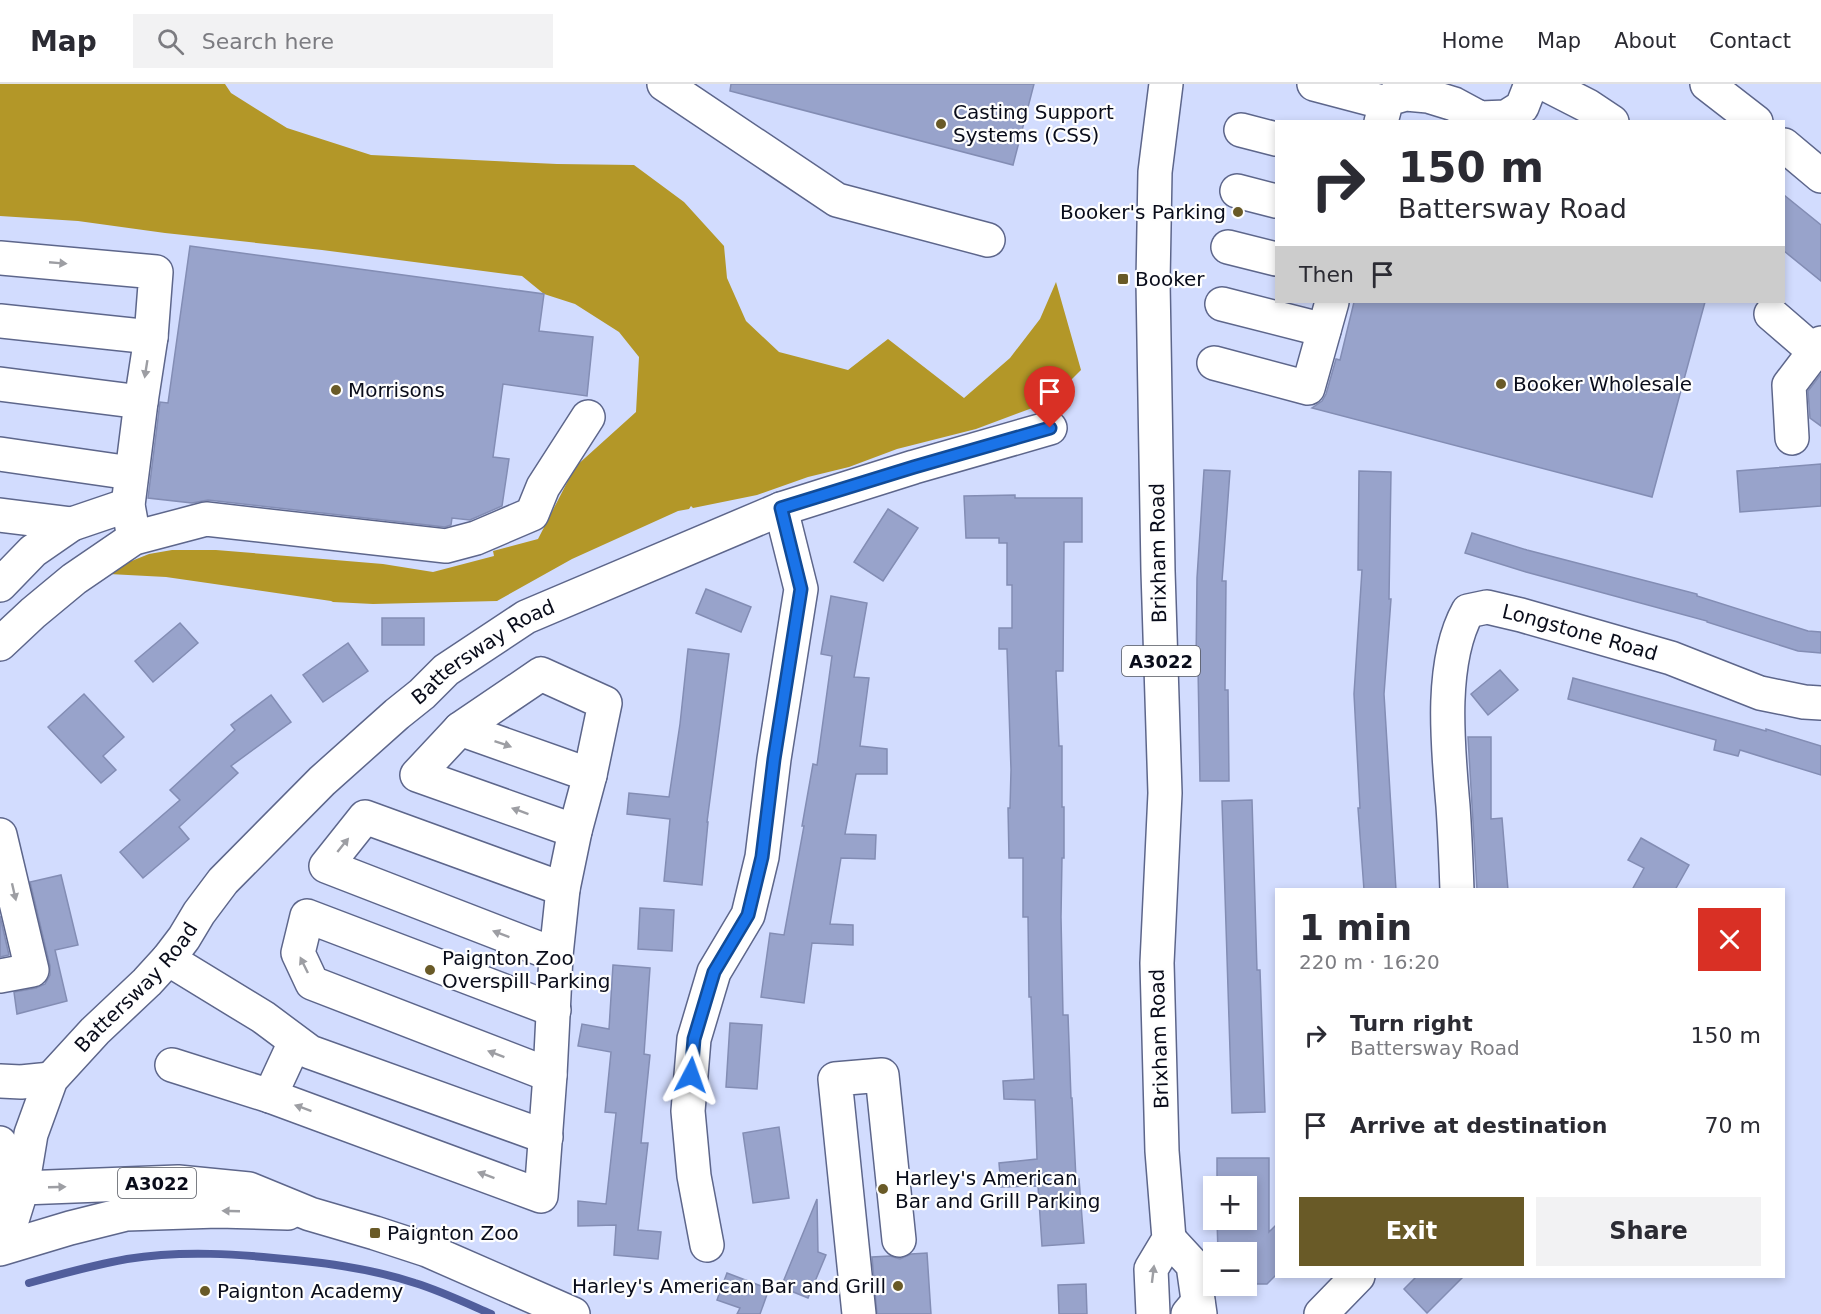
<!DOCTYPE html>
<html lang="en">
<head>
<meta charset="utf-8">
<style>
	body { margin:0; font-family:"DejaVu Sans",sans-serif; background:#f2f2f3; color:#2b2b33; height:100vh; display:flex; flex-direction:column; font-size:22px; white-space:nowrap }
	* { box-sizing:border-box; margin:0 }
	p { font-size:20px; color:#7c7c81 }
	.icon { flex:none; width:33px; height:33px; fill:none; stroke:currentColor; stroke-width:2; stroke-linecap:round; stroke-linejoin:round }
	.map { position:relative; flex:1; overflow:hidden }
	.sheet { position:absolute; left:1275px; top:804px; width:510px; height:390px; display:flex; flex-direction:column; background:#fff; border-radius:0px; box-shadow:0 3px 9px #0003 }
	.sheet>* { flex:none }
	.guide { position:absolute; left:1275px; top:36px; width:510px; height:183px; border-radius:0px; box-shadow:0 3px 9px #0003; background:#fff; color:#2b2b33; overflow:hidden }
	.controls { position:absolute; left:1203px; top:1092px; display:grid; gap:12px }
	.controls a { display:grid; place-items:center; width:54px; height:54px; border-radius:0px; background:#fff; box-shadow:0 3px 9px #0003; font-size:30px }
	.pin { position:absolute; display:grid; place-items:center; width:51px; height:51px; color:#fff; margin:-62px -26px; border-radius:50% 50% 50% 0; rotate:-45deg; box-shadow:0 0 6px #0007 }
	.pin .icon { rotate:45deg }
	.me { position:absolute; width:66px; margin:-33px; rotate:4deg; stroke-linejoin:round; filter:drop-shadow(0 0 4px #0008) }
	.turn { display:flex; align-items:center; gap:21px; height:126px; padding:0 24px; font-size:27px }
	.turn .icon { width:78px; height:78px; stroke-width:2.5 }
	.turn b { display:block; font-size:42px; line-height:51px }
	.then { display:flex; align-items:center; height:57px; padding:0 24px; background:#0003; gap:12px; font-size:22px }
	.round { display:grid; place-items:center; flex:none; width:63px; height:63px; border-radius:0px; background:#f2f2f3 }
	.overview { display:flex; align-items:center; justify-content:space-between; height:102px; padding:0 24px }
	h1 { font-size:36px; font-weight:700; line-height:45px }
	.action { display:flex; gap:12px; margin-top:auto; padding:12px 24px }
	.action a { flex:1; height:69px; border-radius:0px; background:#695a27; color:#fff; font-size:24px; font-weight:700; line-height:69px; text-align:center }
	.action a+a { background:#f2f2f3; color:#2b2b33 }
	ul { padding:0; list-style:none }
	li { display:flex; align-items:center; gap:18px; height:90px; padding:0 24px }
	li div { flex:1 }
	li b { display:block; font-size:22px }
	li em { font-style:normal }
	header { display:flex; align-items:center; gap:36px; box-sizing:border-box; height:84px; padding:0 30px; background:#fff; border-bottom:2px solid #e1e1e2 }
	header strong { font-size:28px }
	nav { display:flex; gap:33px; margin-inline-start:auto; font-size:21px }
	.search { width:420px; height:54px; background:#f2f2f3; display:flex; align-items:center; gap:15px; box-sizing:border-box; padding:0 21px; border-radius:0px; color:#7c7c81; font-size:22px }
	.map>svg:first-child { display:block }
	.forest { fill:#b39728 }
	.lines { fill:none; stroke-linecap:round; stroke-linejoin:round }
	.stream { stroke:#515e9c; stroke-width:8 }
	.building { fill:#98a3cb; stroke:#838db4; stroke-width:1.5 }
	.minor-casing { stroke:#5d668b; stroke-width:36 }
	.major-casing { stroke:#5d668b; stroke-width:36 }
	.highway-casing { stroke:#5d668b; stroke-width:36 }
	.minor { stroke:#fff; stroke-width:33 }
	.major { stroke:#fff; stroke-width:33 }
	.highway { stroke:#fff; stroke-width:33 }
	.oneway { fill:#9d9ea3 }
	.route-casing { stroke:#114b97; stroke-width:15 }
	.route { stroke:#1a73e8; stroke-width:10 }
	.poi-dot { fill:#695a27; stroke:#fefefe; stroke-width:2 }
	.labels { text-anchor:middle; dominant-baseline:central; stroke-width:4.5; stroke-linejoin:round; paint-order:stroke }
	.shield { fill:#fefefe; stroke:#52555e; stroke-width:1.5 }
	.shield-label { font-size:18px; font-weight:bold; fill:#090c1a }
	.poi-label { font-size:20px; fill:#090c1a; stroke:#fefefe; text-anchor:start }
	.street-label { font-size:20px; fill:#090c1a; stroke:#fefefe }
</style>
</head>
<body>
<header>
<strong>Map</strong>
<div class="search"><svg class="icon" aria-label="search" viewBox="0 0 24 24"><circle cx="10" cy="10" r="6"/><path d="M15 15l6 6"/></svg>Search here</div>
<nav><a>Home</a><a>Map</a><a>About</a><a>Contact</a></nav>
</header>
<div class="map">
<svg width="1821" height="1230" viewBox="0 0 1821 1230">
	<rect width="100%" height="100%" fill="#d2dcfe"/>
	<polygon class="forest" points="0,0 225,0 231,9 287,44 371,71 557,80 634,81 684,118 724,162 727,194 746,237 779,268 848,286 888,255 964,314 1010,274 1040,235 1056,198 1081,286 1065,302 1035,323 976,345 897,365 849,383 808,393 757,411 693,424 691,422 689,425 678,427 572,475 497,517 373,520 333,518 331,517 166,493 109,490 124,480 149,470 172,466 216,466 383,480 433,488 494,472 493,467 538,455 575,383 636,328 639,273 619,248 575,220 544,210 522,192 322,166 165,149 78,137 0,132"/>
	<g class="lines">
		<path class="stream" d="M29,1199C61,1190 94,1181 127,1175C183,1166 238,1170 295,1176C335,1180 376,1186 415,1199C441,1207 466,1219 491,1230"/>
	</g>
	<g class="building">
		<polygon points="731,0 1034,0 1013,81 730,7"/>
		<polygon points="1784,111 1821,141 1821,197 1784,167"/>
		<polygon points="190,162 544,210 539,247 593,253 587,312 503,300 493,373 509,375 502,422 470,436 452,434 451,441 445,443 208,416 192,419 148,414 160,318 168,319"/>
		<polygon points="1354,218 1705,218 1652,413 1312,324 1322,317 1326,310 1336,275 1340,276"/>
		<polygon points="1821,290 1821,342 1810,334 1808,307"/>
		<polygon points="1821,380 1821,422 1740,428 1737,387"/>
		<polygon points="1204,386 1230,387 1222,497 1226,497 1225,606 1228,606 1229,697 1200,697 1198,583 1196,583 1197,494"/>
		<polygon points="1359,387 1391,388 1389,515 1391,515 1384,610 1396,806 1364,806 1358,724 1360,724 1354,610 1362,486 1358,486"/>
		<polygon points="1015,411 1015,414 1082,414 1082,458 1064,458 1063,587 1056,587 1059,662 1062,662 1062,723 1064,723 1064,774 1062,774 1061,833 1063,931 1068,931 1071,1014 1072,1014 1076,1095 1079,1095 1084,1159 1042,1162 1038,1102 1001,1103 999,1079 1037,1075 1035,1016 1004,1015 1003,997 1034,995 1031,913 1029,913 1028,833 1023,833 1023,774 1009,774 1008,724 1010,724 1011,686 1007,565 999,565 999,544 1012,544 1012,501 1007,501 1007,459 999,459 999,454 966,454 964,412"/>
		<polygon points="888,425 918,444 883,497 854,478"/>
		<polygon points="1472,449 1527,466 1697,510 1697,512 1808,547 1821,548 1821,569 1798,567 1707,538 1707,537 1526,488 1465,469"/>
		<polygon points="706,505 751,523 741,548 696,529"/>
		<polygon points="831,512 867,519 854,593 869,594 860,662 887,665 887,690 856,690 845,750 876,751 875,775 841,774 830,840 853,841 853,861 812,859 804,919 761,913 770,849 784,851 804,742 802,742 813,680 817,681 832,572 821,570"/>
		<rect x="382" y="534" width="42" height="27"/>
		<polygon points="180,539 198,559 153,598 135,577"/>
		<polygon points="348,559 368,587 323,618 303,591"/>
		<polygon points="688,565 729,570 707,738 708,738 702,801 664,797 670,735 627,730 629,709 669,713 680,640"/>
		<polygon points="1500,586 1518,606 1488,631 1471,610"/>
		<polygon points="1573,594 1766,647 1766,645 1821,662 1821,691 1740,666 1738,672 1714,666 1716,656 1568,615"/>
		<polygon points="84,610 124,653 103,672 116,686 101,699 48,643"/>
		<polygon points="271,611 291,638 231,682 238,689 179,743 189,755 143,794 120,768 180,716 170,706 235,646 231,641"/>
		<polygon points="1468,653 1491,653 1491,735 1502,734 1508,806 1477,806"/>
		<polygon points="1252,716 1257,886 1260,886 1265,1028 1232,1029 1222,717"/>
		<polygon points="1641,754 1689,781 1675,806 1632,806 1644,784 1628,776"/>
		<polygon points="61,791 78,861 55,866 67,917 17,930 14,908 36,904 45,900 50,891 50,882 30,798"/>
		<polygon points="640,824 674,826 672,867 638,865"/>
		<polygon points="0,832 9,871 0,873"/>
		<polygon points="613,881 650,884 644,970 650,971 641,1059 648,1059 638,1146 661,1148 658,1175 614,1171 616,1141 578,1142 578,1117 606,1120 616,1029 605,1028 611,968 578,962 582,940 609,945"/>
		<polygon points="730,939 762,941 757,1005 726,1003"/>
		<polygon points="779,1043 789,1114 753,1119 743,1049"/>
		<polygon points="1217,1074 1269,1074 1269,1148 1276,1141 1276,1191 1267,1200 1246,1200 1246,1168 1218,1168 1217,1136 1246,1136 1246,1102 1217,1102"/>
		<polygon points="817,1115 818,1168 826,1171 808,1214 781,1203"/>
		<polygon points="927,1169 931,1230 877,1230 872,1173 890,1172 900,1175 911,1170"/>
		<polygon points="727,1189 769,1205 760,1230 737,1230 740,1224 717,1216"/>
		<polygon points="1417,1192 1464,1192 1427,1229 1404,1205"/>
		<polygon points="1086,1200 1087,1230 1059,1230 1058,1201"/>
	</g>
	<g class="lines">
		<g class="minor-casing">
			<g id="minor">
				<polyline points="664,0 837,116 988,156"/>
				<polyline points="1314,0 1386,19"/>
				<polyline points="1545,0 1588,22 1612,38"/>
				<polyline points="1381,38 1386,19 1392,14 1406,10 1428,12 1454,20 1480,34 1506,33 1522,23 1531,0"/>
				<polyline points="1241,46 1276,55"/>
				<polyline points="1237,107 1276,117"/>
				<polyline points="1228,163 1276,175"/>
				<polyline points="0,174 156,188 151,253 141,318 128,421 134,454"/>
				<polyline points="1222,220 1324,246"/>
				<polyline points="1771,230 1815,268"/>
				<polyline points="0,237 151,253"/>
				<polyline points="1214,279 1308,304 1332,218"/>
				<polyline points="0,300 141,318"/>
				<polyline points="1792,354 1789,301 1821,259"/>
				<polyline points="0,370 131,389"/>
				<polyline points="0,431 72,440"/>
				<polyline points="0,501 33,467 72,440 128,421"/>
				<polyline points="0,560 33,529 74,495 134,454 206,435 446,462 476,454 532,430 543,403 588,333"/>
				<polyline points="575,747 417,691 460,645 590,691"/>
				<polyline points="0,751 32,886 0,892"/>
				<path id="s1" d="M1457,806C1456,778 1455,750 1453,722C1448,664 1439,579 1468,527L1487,523L1521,531L1671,574L1760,609L1804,618L1821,619"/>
				<polyline points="556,871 326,782 365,733 563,805"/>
				<polyline points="168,875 263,933 310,968 546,1053"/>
				<polyline points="295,958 270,1012 541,1112 550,991 556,871 563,805 575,747 590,691 605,619 541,590 460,645"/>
				<polyline points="172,981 270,1012"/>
				<polyline points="550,991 312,899 298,869 307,832 554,926"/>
				<polyline points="0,997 21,998 51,995"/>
				<polyline points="0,1059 22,1104"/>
				<path id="s2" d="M0,1161L13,1133L22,1104L31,1050L51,995L95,947L147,898L168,875L184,854L199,829L223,797L322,697L397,630L422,610L446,586L526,533L781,425L914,383L1050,344"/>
				<polyline points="707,1161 694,1092 688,1027 694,955 714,888 748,831 762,773 774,675 801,505 781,425"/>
				<polyline points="859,1230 835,995 882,991 899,1156"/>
				<polyline points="1321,1230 1358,1192"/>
			</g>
		</g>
		<g class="major-casing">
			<g id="major">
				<polyline points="1707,0 1756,38"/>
				<polyline points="1784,61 1821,92"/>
				<polyline points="0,1111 22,1104 178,1098 249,1105 310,1130 375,1149 427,1166 573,1230"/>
				<polyline points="1169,1155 1193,1181 1200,1230"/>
				<polyline points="0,1165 70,1144 126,1130 218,1127 288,1129"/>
				<polyline points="1153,1230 1151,1185 1169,1155 1162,1067 1157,879 1165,709 1158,487 1153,198 1155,88 1166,0"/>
			</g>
		</g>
		<g class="highway-casing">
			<polyline id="highway" points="1188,1230 1198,1218"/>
		</g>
		<use href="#minor" class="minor"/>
		<use href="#major" class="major"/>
		<use href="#highway" class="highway"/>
	</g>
	<defs><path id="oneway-solid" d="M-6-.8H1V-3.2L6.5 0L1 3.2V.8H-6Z" transform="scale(1.5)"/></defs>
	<g class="oneway">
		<use href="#oneway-solid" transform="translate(58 179) rotate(5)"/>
		<use href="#oneway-solid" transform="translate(146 285) rotate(99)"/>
		<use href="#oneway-solid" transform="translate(503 660) rotate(19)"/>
		<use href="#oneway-solid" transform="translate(520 727) rotate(-160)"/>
		<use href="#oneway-solid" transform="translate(343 761) rotate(-51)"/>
		<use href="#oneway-solid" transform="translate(14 808) rotate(77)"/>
		<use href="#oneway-solid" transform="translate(501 850) rotate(-159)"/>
		<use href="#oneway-solid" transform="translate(304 881) rotate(-116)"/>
		<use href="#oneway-solid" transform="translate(496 970) rotate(-159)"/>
		<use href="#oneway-solid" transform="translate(303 1024) rotate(-160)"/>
		<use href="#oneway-solid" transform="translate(486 1091) rotate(-160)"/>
		<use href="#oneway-solid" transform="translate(57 1103) rotate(-2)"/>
		<use href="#oneway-solid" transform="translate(231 1127) rotate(-178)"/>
		<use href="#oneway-solid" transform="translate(1153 1190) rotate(-83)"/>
	</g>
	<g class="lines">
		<g class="route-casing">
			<polyline id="route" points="691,991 694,955 714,888 748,831 762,773 774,675 801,505 781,424 914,383 1050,344"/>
		</g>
		<use href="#route" class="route"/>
	</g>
	<g class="poi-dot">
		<circle cx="941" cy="40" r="6"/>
		<circle cx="1238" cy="128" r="6"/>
		<rect x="1117" y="189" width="12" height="12" rx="3"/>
		<circle cx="1501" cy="300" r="6"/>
		<circle cx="336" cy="306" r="6"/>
		<circle cx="430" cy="886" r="6"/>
		<circle cx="883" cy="1105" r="6"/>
		<rect x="369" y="1143" width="12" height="12" rx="3"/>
		<circle cx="898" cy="1202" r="6"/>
		<circle cx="205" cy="1207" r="6"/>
	</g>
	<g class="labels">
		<g class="shield">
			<rect x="1122" y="562" width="78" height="30" rx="4.5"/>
			<rect x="118" y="1084" width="78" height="30" rx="4.5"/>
		</g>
		<g class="shield-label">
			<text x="1161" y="577">A3022</text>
			<text x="157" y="1099">A3022</text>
		</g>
		<g class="poi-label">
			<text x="953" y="28">Casting Support<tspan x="953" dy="23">Systems (CSS)</tspan></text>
			<text x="1226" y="128" text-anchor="end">Booker's Parking</text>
			<text x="1135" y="195">Booker</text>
			<text x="1513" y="300">Booker Wholesale</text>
			<text x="348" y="306">Morrisons</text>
			<text x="442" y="874">Paignton Zoo<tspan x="442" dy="23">Overspill Parking</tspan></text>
			<text x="895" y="1094">Harley's American<tspan x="895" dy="23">Bar and Grill Parking</tspan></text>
			<text x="387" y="1149">Paignton Zoo</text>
			<text x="886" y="1202" text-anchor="end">Harley's American Bar and Grill</text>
			<text x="217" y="1207">Paignton Academy</text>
		</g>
		<g class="street-label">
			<text transform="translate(1158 469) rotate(-91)">Brixham Road</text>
			<text stroke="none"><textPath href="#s1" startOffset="398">Longstone Road</textPath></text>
			<text stroke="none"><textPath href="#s2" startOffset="786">Battersway Road</textPath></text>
			<text stroke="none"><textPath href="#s2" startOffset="300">Battersway Road</textPath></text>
			<text transform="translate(1159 955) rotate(-92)">Brixham Road</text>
		</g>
	</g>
</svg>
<div class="controls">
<a>+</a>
<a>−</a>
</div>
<div class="pin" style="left:1050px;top:344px;background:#d93025"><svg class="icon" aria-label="arrive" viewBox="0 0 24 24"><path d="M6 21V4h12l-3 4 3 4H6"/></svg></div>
<svg class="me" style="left:691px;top:991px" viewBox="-20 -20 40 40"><path d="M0-17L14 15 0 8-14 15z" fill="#1a73e8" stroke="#fff" stroke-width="4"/></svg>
<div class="guide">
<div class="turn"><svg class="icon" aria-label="right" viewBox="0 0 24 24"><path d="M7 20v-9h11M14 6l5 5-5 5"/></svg><div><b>150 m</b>Battersway Road</div></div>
<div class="then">Then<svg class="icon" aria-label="arrive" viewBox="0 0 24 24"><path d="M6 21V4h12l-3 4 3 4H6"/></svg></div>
</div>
<section class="sheet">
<div class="overview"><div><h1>1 min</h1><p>220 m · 16:20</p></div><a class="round" style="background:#d93025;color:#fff"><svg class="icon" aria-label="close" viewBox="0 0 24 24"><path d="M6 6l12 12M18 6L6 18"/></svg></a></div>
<ul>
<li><svg class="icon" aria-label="right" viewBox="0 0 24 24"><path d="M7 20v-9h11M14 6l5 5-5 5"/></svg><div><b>Turn right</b><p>Battersway Road</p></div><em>150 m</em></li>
<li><svg class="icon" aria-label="arrive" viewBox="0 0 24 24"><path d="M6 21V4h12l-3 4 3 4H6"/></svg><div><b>Arrive at destination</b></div><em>70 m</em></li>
</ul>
<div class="action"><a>Exit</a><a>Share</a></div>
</section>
</div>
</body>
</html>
